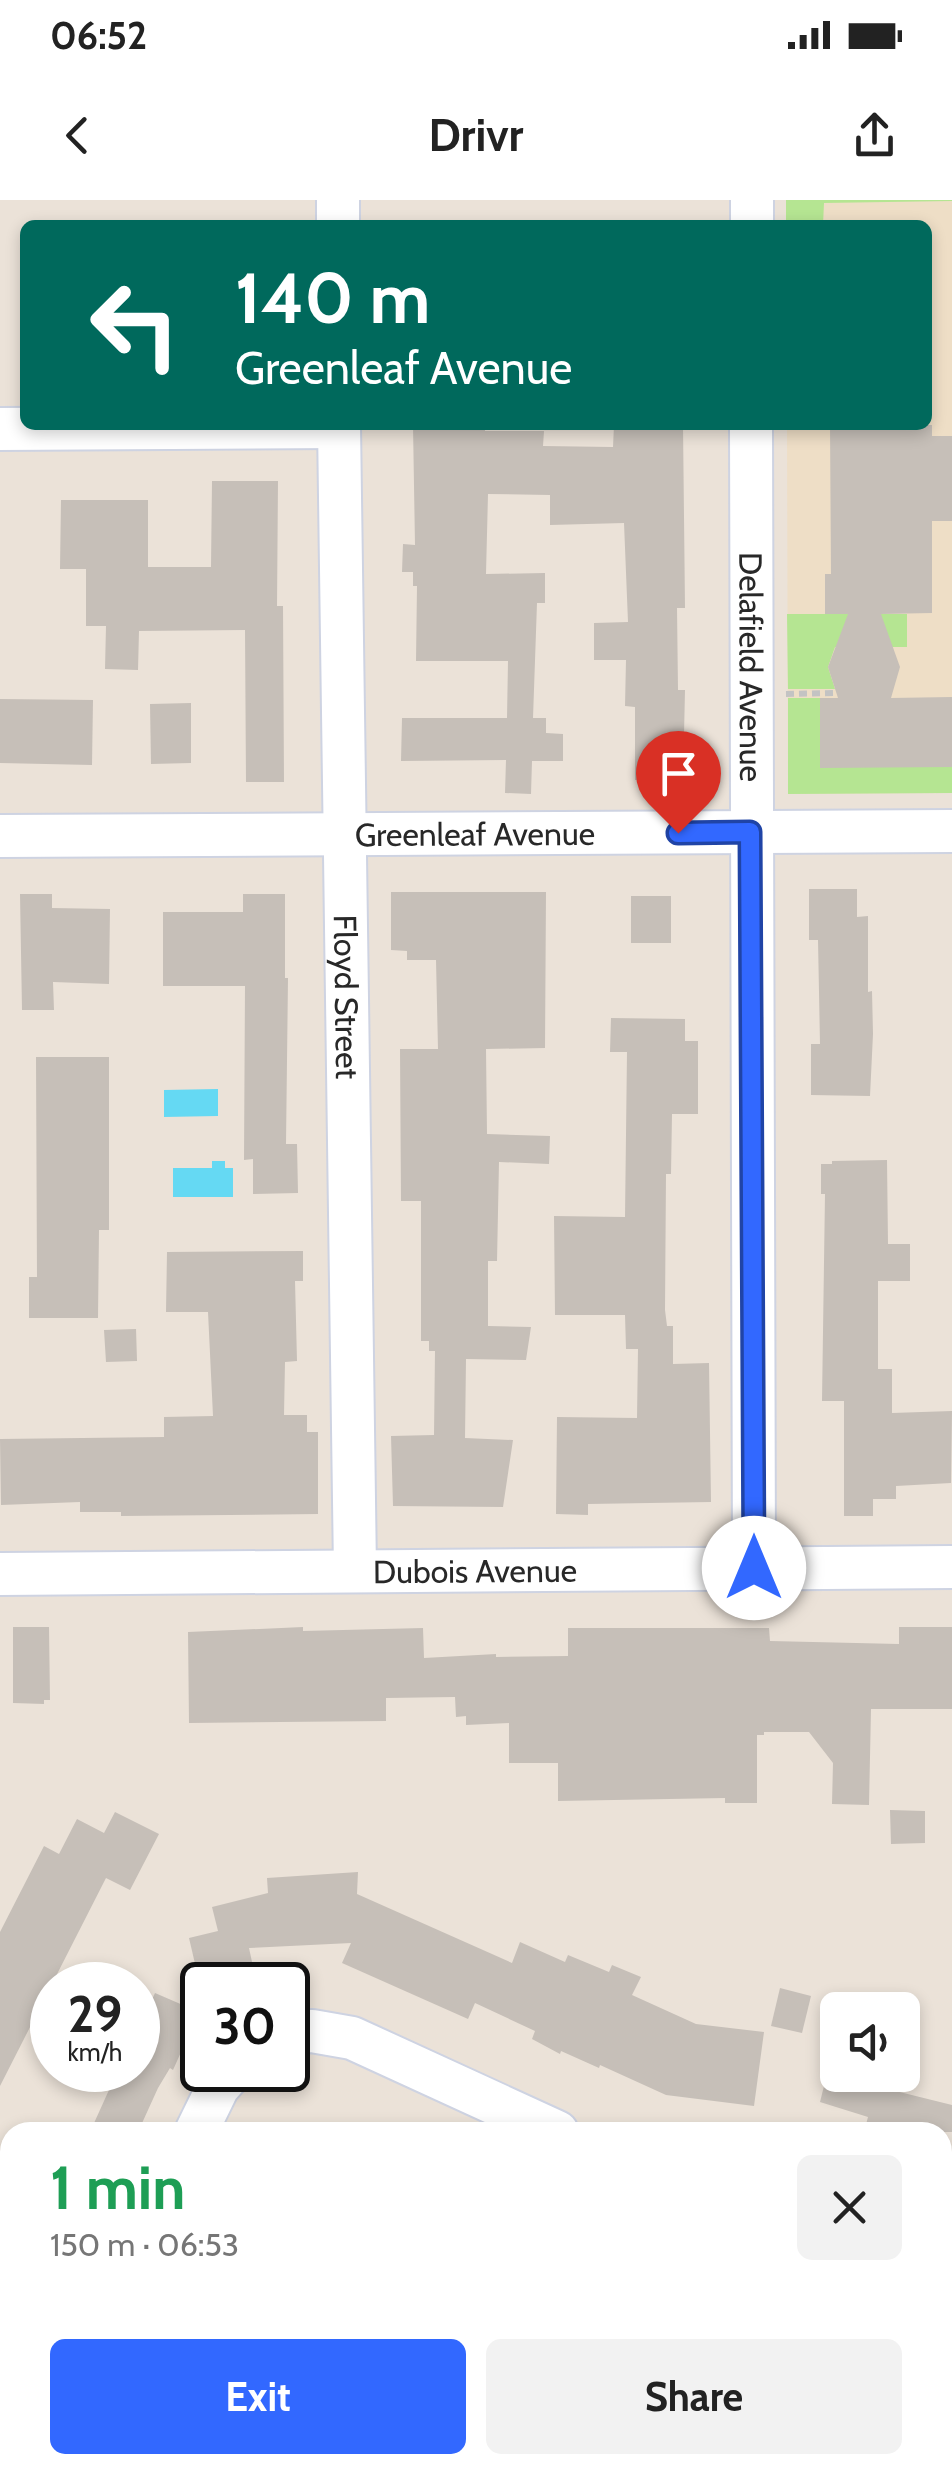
<!DOCTYPE html>
<html lang="en">
<head>
<meta charset="utf-8">
<style>
	body { margin:0; font-family:Cabin,sans-serif; background:#f2f2f2; color:#222; height:100vh; display:flex; flex-direction:column; font-size:38px; white-space:nowrap }
	* { box-sizing:border-box; margin:0 }
	p { font-size:32px; color:#767676 }
	.icon { flex:none; width:55px; height:55px; fill:none; stroke:currentColor; stroke-width:2; stroke-linecap:round; stroke-linejoin:round }
	.map { position:relative; flex:1; overflow:hidden }
	.sheet { position:absolute; left:0px; top:1922px; width:952px; height:352px; display:flex; flex-direction:column; background:#fff; border-radius:30px 30px 0 0; box-shadow:0 5px 15px #0003 }
	.sheet>* { flex:none }
	.hud { position:absolute; left:20px; top:20px; width:912px; height:210px; border-radius:15px; box-shadow:0 5px 15px #0003; background:#00695c; color:#fff; overflow:hidden }
	.buttons { position:absolute; left:820px; top:1792px; display:grid; gap:20px }
	.buttons a { display:grid; place-items:center; width:100px; height:100px; border-radius:15px; background:#fff; box-shadow:0 5px 15px #0003; font-size:50px }
	.speed { position:absolute; left:30px; top:1762px; display:flex; gap:20px; font-size:50px; font-weight:700; text-align:center }
	.speed>* { display:grid; place-content:center; width:130px; height:130px; border-radius:50%; background:#fff; box-shadow:0 5px 15px #0003; line-height:1 }
	.speed small { font-size:25px; font-weight:400 }
	.speed .limit { border:5px solid #111; border-radius:15px; background:#fff; color:#111 }
	.pin { position:absolute; display:grid; place-items:center; width:85px; height:85px; color:#fff; margin:-102px -42px; border-radius:50% 50% 50% 0; rotate:-45deg; box-shadow:0 0 10px #0007 }
	.pin .icon { rotate:45deg }
	.me { position:absolute; width:110px; margin:-55px; rotate:0deg; stroke-linejoin:round; filter:drop-shadow(0 0 8px #0008) }
	.turn { display:flex; align-items:center; gap:35px; height:210px; padding:0 50px; font-size:45px }
	.turn .icon { width:130px; height:130px; stroke-width:2.5 }
	.turn b { display:block; font-size:70px; line-height:85px }
	.round { display:grid; place-items:center; flex:none; width:105px; height:105px; border-radius:15px; background:#f2f2f2 }
	.summary { display:flex; align-items:center; justify-content:space-between; height:170px; padding:0 50px }
	h1 { font-size:60px; font-weight:700; line-height:75px; color:#1e9e55 }
	.primary-button { display:flex; gap:20px; margin-top:auto; padding:20px 50px }
	.primary-button a { flex:1; height:115px; border-radius:15px; background:#3268ff; color:#fff; font-size:40px; font-weight:700; line-height:115px; text-align:center }
	.primary-button a+a { background:#f2f2f2; color:#222 }
	.status { display:flex; justify-content:space-between; align-items:center; height:70px; padding:0 50px; background:#fff; direction:ltr }
	.status svg { height:28px; fill:currentColor }
	header { display:flex; justify-content:space-between; align-items:center; height:130px; padding:0 50px; background:#fff; font-size:45px; font-weight:700 }
	.map>svg:first-child { display:block }
	.education { fill:#eedec6 }
	.green { fill:#b5e592 }
	.water { fill:#65d9f3 }
	.building { fill:#c6bfb8 }
	.lines { fill:none; stroke-linecap:round; stroke-linejoin:round }
	.minor-casing { stroke:#ced3e2; stroke-width:46 }
	.path { stroke:#c3c3c3; stroke-width:6; stroke-dasharray:8 5; stroke-linecap:butt }
	.minor { stroke:#fff; stroke-width:42 }
	.route-casing { stroke:#2044a6; stroke-width:25 }
	.route { stroke:#3268ff; stroke-width:18 }
	.labels { text-anchor:middle; dominant-baseline:central; stroke-width:8; stroke-linejoin:round; paint-order:stroke }
	.street-label { font-size:32px; fill:#282828; stroke:#fff }
</style>
</head>
<body>
<div class="status"><b>06:52</b><svg viewBox="0 0 49 12"><path d="M0 12V9h3v3zM5 12V6h3v6zM10 12V3h3v9zM15 12V0h3v12zM26 1h20v11H26zM47 4h2v5h-2z"/></svg></div>
<header><svg class="icon" aria-label="back" viewBox="0 0 24 24"><path d="M15 5l-7 7 7 7"/></svg>Drivr<svg class="icon" aria-label="share" viewBox="0 0 24 24"><path d="M12 15V3M7 8l5-5 5 5M5 13v7h14v-7"/></svg></header>
<div class="map">
<svg width="952" height="2273" viewBox="0 0 952 2273">
	<rect width="100%" height="100%" fill="#ebe2d8"/>
	<polygon class="education" points="786,0 952,0 952,593 788,594 787,225 928,225 928,25 786,25"/>
	<g class="green">
		<polygon points="786,0 952,0 952,1 824,3 823,25 786,25"/>
		<polygon points="787,414 907,414 907,447 835,447 828,467 835,489 788,489"/>
		<polygon points="788,498 820,498 820,567 952,567 952,593 788,594"/>
	</g>
	<g class="water">
		<polygon points="218,889 218,916 164,917 164,890"/>
		<polygon points="212,961 225,961 225,968 233,968 233,997 173,997 173,968 212,968"/>
	</g>
	<g class="building">
		<polygon points="413,225 485,225 485,231 544,231 543,246 613,247 614,225 683,225 685,408 677,408 678,490 685,490 683,581 635,580 635,507 625,506 626,460 594,460 594,423 628,422 624,323 550,325 550,295 488,294 486,374 545,373 545,403 537,403 533,518 546,518 546,533 563,534 563,561 532,561 531,594 505,593 506,560 401,561 402,518 507,518 508,461 416,461 417,386 413,386 413,372 402,372 403,344 415,345"/>
		<polygon points="830,225 932,225 932,236 952,236 952,321 932,321 932,413 881,414 900,467 891,498 952,497 952,567 820,568 820,498 838,498 828,467 848,414 825,414 825,374 831,374"/>
		<polygon points="212,281 278,281 277,406 283,406 284,582 246,582 245,430 139,431 138,470 105,469 106,426 86,426 86,369 60,369 61,300 148,300 148,367 211,367"/>
		<polygon points="0,499 93,500 92,565 0,563"/>
		<polygon points="191,503 191,563 151,564 150,504"/>
		<polygon points="809,689 857,689 857,717 868,716 868,792 872,791 873,834 870,896 811,895 811,844 820,844 818,740 809,740"/>
		<polygon points="391,692 546,692 545,848 486,849 487,934 550,936 549,964 499,962 497,1061 488,1061 488,1126 531,1127 526,1160 466,1159 465,1238 513,1240 503,1307 393,1306 391,1236 434,1235 435,1151 429,1151 429,1141 421,1141 421,1001 401,1001 400,849 438,849 436,760 407,760 407,751 391,750"/>
		<polygon points="20,694 52,694 52,708 110,709 109,784 53,782 54,810 22,810"/>
		<polygon points="243,694 285,694 285,778 288,778 286,944 297,944 298,993 253,994 253,959 244,960 245,786 163,786 163,712 243,712"/>
		<rect x="631" y="696" width="40" height="47"/>
		<polygon points="611,818 685,819 685,841 698,841 698,914 672,914 671,974 666,974 665,1110 667,1126 673,1126 673,1164 709,1163 711,1302 588,1304 588,1315 556,1314 557,1217 637,1218 638,1149 626,1149 625,1115 555,1115 554,1016 625,1017 627,852 610,852"/>
		<polygon points="36,857 109,857 109,1030 99,1030 98,1118 29,1118 29,1077 37,1077"/>
		<polygon points="887,960 888,1044 910,1044 910,1081 878,1081 878,1169 892,1169 892,1213 952,1211 951,1283 896,1286 896,1299 873,1299 873,1316 844,1316 844,1201 822,1201 825,994 821,994 821,964 832,964 832,961"/>
		<polygon points="303,1051 303,1081 295,1081 297,1161 285,1162 284,1215 307,1215 307,1232 318,1232 318,1314 121,1316 121,1312 80,1312 80,1302 1,1305 0,1239 164,1237 164,1217 213,1216 208,1112 166,1112 167,1052"/>
		<polygon points="136,1129 137,1161 106,1162 104,1130"/>
		<polygon points="13,1427 49,1427 50,1500 44,1500 44,1504 13,1503"/>
		<polygon points="303,1427 303,1431 423,1428 424,1458 496,1454 496,1457 568,1456 568,1428 769,1428 770,1441 899,1444 899,1427 952,1427 952,1509 871,1509 869,1605 832,1604 833,1563 809,1532 764,1532 764,1535 757,1535 757,1603 725,1603 725,1598 558,1601 558,1563 509,1563 509,1523 466,1525 466,1516 456,1517 455,1497 386,1498 386,1521 189,1523 188,1432"/>
		<polygon points="890,1610 925,1611 925,1643 891,1644"/>
		<polygon points="115,1612 159,1634 130,1690 106,1678 0,1886 0,1732 44,1646 59,1654 77,1619 104,1633"/>
		<polygon points="358,1672 357,1694 512,1763 520,1742 565,1762 568,1755 609,1772 612,1765 641,1777 632,1795 696,1824 764,1832 754,1906 666,1895 600,1865 599,1868 561,1851 560,1854 532,1839 535,1831 475,1803 468,1819 342,1763 351,1743 249,1748 257,1785 200,1785 189,1738 218,1731 212,1707 268,1693 267,1678"/>
		<polygon points="780,1788 811,1796 802,1833 771,1826"/>
		<polygon points="155,1793 199,1812 173,1870 170,1868 158,1888 138,1932 90,1932 118,1870 138,1870 138,1830"/>
		<polygon points="827,1874 952,1905 952,1932 864,1932 868,1917 820,1902"/>
	</g>
	<g class="lines">
		<g class="minor-casing">
			<g id="minor">
				<polyline points="338,0 338,25"/>
				<polyline points="752,25 752,0"/>
				<path id="s1" d="M339,225L355,1371"/>
				<path id="s2" d="M751,225L754,1369"/>
				<polyline points="0,229 339,227"/>
				<path id="s3" d="M0,636L952,631"/>
				<path id="s4" d="M0,1374L952,1367"/>
				<polyline points="288,1833 312,1831 352,1838 557,1932"/>
				<polyline points="196,1932 218,1887 233,1870"/>
				<polyline points="942,2037 952,2039"/>
				<polyline points="0,2157 10,2161"/>
				<polyline points="246,2265 264,2273"/>
			</g>
		</g>
		<polyline class="path" points="786,494 835,493"/>
		<use href="#minor" class="minor"/>
	</g>
	<g class="lines">
		<g class="route-casing">
			<polyline id="route" points="678,633 750,632 754,1368"/>
		</g>
		<use href="#route" class="route"/>
	</g>
	<g class="labels">
		<g class="street-label">
			<text stroke="none"><textPath href="#s2" startOffset="242">Delafield Avenue</textPath></text>
			<text stroke="none"><textPath href="#s3" startOffset="475">Greenleaf Avenue</textPath></text>
			<text stroke="none"><textPath href="#s1" startOffset="572">Floyd Street</textPath></text>
			<text stroke="none"><textPath href="#s4" startOffset="475">Dubois Avenue</textPath></text>
		</g>
	</g>
</svg>
<div class="buttons">
<a><svg class="icon" aria-label="sound" viewBox="0 0 24 24"><path d="M4 9h4l5-4v14l-5-4H4zM17 9q2 3 0 6"/></svg></a>
</div>
<div class="speed"><div>29<small>km/h</small></div><div class="limit">30</div></div>
<div class="pin" style="left:678px;top:633px;background:#d93025"><svg class="icon" aria-label="arrive" viewBox="0 0 24 24"><path d="M6 21V4h12l-3 4 3 4H6"/></svg></div>
<svg class="me" style="left:754px;top:1368px" viewBox="-20 -20 40 40"><circle r="19" fill="#fff"/><path d="M0-13L10 11 0 6-10 11z" fill="#3268ff"/></svg>
<div class="hud">
<div class="turn"><svg class="icon" aria-label="left" viewBox="0 0 24 24"><path d="M17 20v-9H6M10 6l-5 5 5 5"/></svg><div><b>140 m</b>Greenleaf Avenue</div></div>
</div>
<section class="sheet">
<div class="summary"><div><h1>1 min</h1><p>150 m · 06:53</p></div><a class="round"><svg class="icon" aria-label="close" viewBox="0 0 24 24"><path d="M6 6l12 12M18 6L6 18"/></svg></a></div>
<div class="primary-button"><a>Exit</a><a>Share</a></div>
</section>
</div>
</body>
</html>
